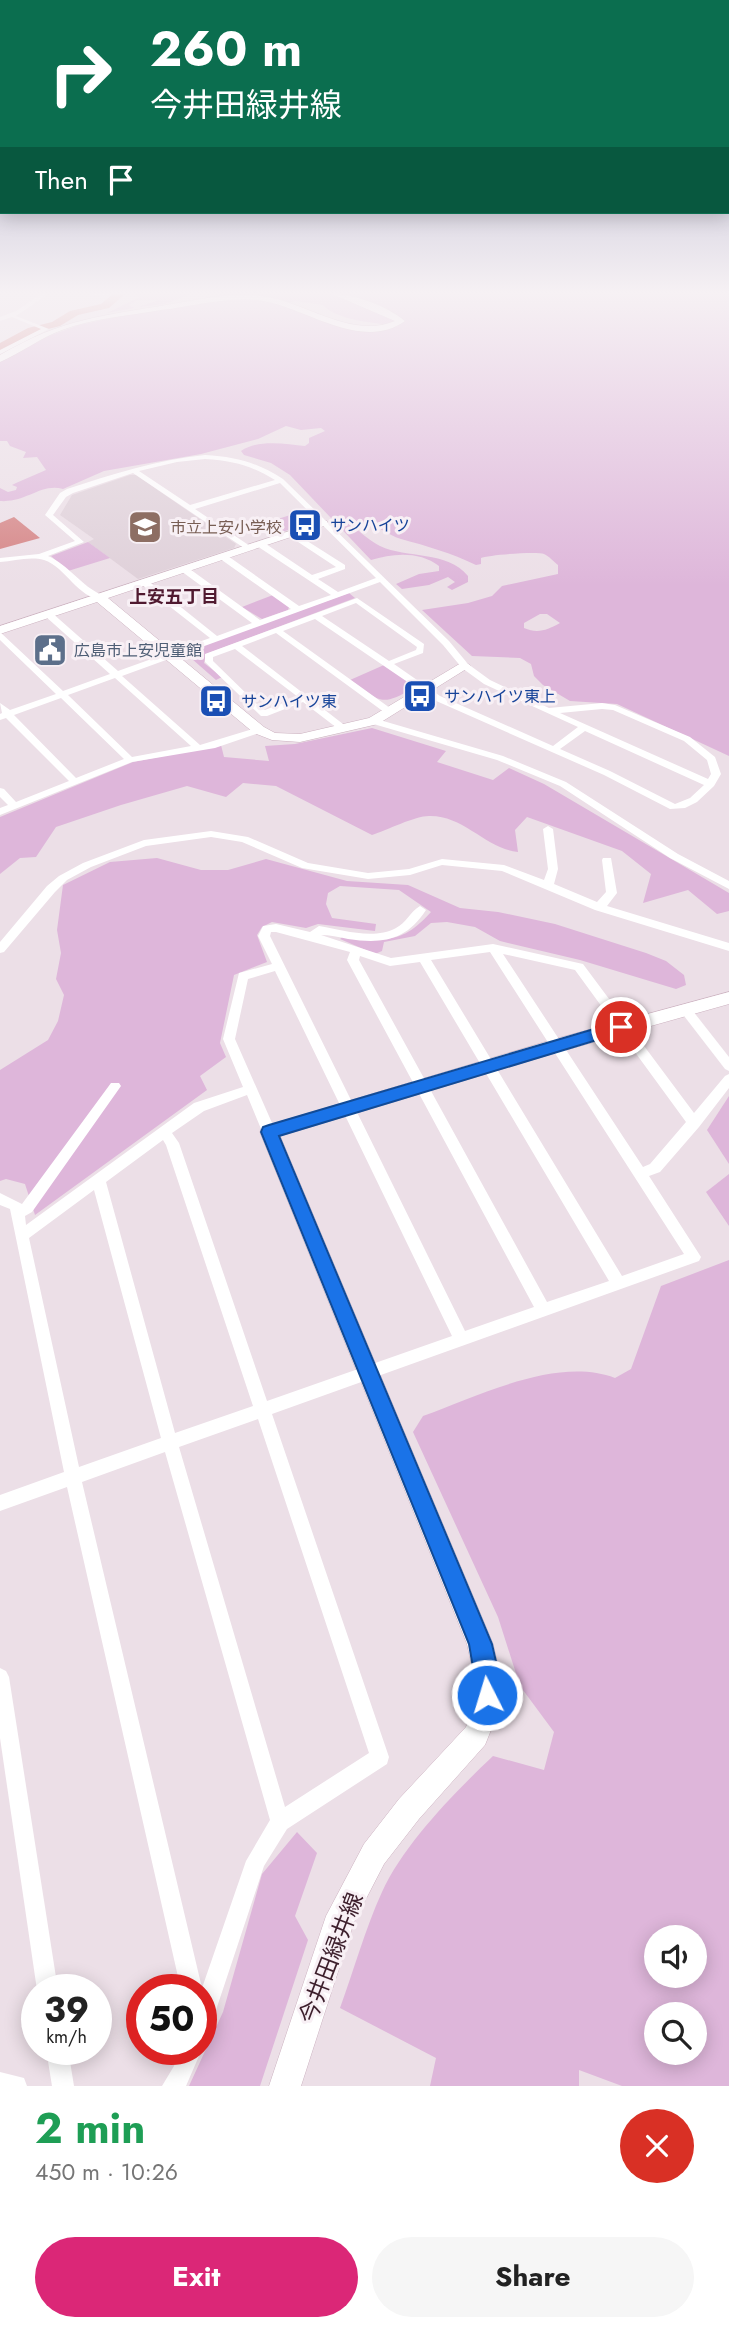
<!DOCTYPE html>
<html lang="en">
<head>
<meta charset="utf-8">
<style>
	body { margin:0; font-family:Jost,"Noto Sans JP",sans-serif; background:#f6f6f6; color:#222; height:100vh; display:flex; flex-direction:column; font-size:26px; white-space:nowrap }
	* { box-sizing:border-box; margin:0 }
	p { font-size:23px; color:#767676 }
	.icon { flex:none; width:38px; height:38px; fill:none; stroke:currentColor; stroke-width:2; stroke-linecap:round; stroke-linejoin:round }
	.map { position:relative; height:2086px; overflow:hidden }
	.panel { display:flex; flex-direction:column; background:#fff; flex:1 }
	.panel>* { flex:none }
	.guide { position:absolute; left:0px; top:0px; width:730px; height:214px; box-shadow:0 4px 18px #0003; background:#0b6e4f; color:#fff; overflow:hidden }
	.tools { position:absolute; left:644px; top:1925px; display:grid; gap:14px }
	.tools a { display:grid; place-items:center; width:63px; height:63px; border-radius:50%; background:#fff; box-shadow:0 4px 18px #0003; font-size:35px }
	.speed { position:absolute; left:21px; top:1974px; display:flex; gap:14px; font-size:35px; font-weight:700; text-align:center }
	.speed>* { display:grid; place-content:center; width:91px; height:91px; border-radius:50%; background:#fff; box-shadow:0 4px 18px #0003; line-height:1 }
	.speed small { font-size:18px; font-weight:400 }
	.speed .limit { border:10px solid #d22; background:#fff; color:#111 }
	.pin { position:absolute; display:grid; place-items:center; width:60px; height:60px; color:#fff; margin:-30px; border:4px solid #fff; border-radius:50%; box-shadow:0 2px 7px #0007 }
	.me { position:absolute; width:77px; margin:-38px; rotate:355deg; stroke-linejoin:round; filter:drop-shadow(0 0 5px #0008) }
	.turn { display:flex; align-items:center; gap:24px; height:147px; padding:0 35px; font-size:32px }
	.turn .icon { width:91px; height:91px; stroke-width:2.5 }
	.turn b { display:block; font-size:49px; line-height:60px }
	.then { display:flex; align-items:center; height:66px; padding:0 35px; background:#0003; gap:14px; font-size:26px }
	.round { display:grid; place-items:center; flex:none; width:74px; height:74px; border-radius:37px; background:#f6f6f6 }
	.summary { display:flex; align-items:center; justify-content:space-between; height:119px; padding:0 35px }
	h1 { font-size:42px; font-weight:700; line-height:52px; color:#1e9e55 }
	.button { display:flex; gap:14px; margin-top:auto; padding:14px 35px }
	.button a { flex:1; height:80px; border-radius:42px; background:#db2777; color:#fff; font-size:28px; font-weight:700; line-height:80px; text-align:center }
	.button a+a { background:#f6f6f6; color:#222 }
	.map>svg:first-child { display:block }
	.built { fill:#dfd0d9 }
	.green { fill:#deb6da; fill-rule:evenodd }
	.water { fill:#d58384 }
	.lines { fill:none; stroke-linecap:round; stroke-linejoin:round }
	.river { fill:#d58384; fill-rule:evenodd }
	.secondary-casing { stroke:#ccb2c0; stroke-width:1 }
	.street { fill:#fff; fill-rule:evenodd }
	.secondary { fill:#fff; fill-rule:evenodd }
	.route { fill:#1a73e8; stroke:#114b97; stroke-width:2 }
	.labels { text-anchor:middle; dominant-baseline:central; stroke-width:6; stroke-linejoin:round; paint-order:stroke }
	.far-transit-label { font-size:16px; fill:#164399; stroke:#f8f0f5; text-anchor:start }
	.far-education-label { font-size:16px; fill:#785e54; stroke:#f8f0f5; text-anchor:start }
	.far-service-label { font-size:16px; fill:#4e5e75; stroke:#f8f0f5; text-anchor:start }
	.far-neighbourhood-label { font-size:18px; font-weight:bold; fill:#501a30; stroke:#f8f0f5 }
	.near-street-label { font-size:23px; fill:#3d1f2c; stroke:#f8f0f5 }
</style>
</head>
<body>
<div class="map">
<svg width="729" height="2086" viewBox="0 0 729 2086">
	<rect width="100%" height="100%" fill="#ecdfe7"/>
	<polygon class="built" points="130,475 136,475 236,544 234,548 138,579 88,542 94,539 60,515 72,495"/>
	<g class="green">
		<polygon points="134,294 192,294 165,304 138,307 159,300 137,300 129,305 134,308 107,313 140,297"/>
		<path d="M224,294H729V756L617,704L570,701L543,685L534,676L531,664L520,658L472,656L422,610L468,603L492,596L502,586L558,574V565C554,562 549,556 544,554C537,551 487,555 481,558V564L476,565C451,553 427,546 401,539C384,534 374,519 354,526C359,532 372,542 380,546C407,559 447,550 468,576V582L452,590L447,587L455,582L448,577L429,585L402,589L396,584L419,574L439,571V566C420,551 393,553 371,560L290,475L271,463L244,455L241,451C258,439 286,444 305,446L309,443V438L325,431L321,428L301,430L286,426L258,439L201,454L104,471L63,489C40,483 27,503 0,501V488L8,492L16,490L17,487L12,485L16,483L46,470L37,457L23,458L26,452L10,446L7,441H0V362L49,336L79,325ZM295,301L323,305C336,321 379,323 398,326C357,339 320,320 282,305ZM540,614H547L560,623C547,630 538,634 524,628V623Z"/>
		<polygon points="306,510 315,520 312,522 276,534 262,524"/>
		<polygon points="88,542 110,558 68,571 51,556"/>
		<polygon points="349,593 355,598 206,654 204,663 222,677 216,680 184,652"/>
		<polygon points="273,595 289,607 288,610 262,619 242,607"/>
		<path d="M384,665L412,684V689C379,708 380,700 350,680Z"/>
		<path d="M372,728L446,751L437,762L493,780L509,768L544,784L729,893V911L717,914L688,890L643,903L651,874L622,851L527,817L515,830L518,852C486,849 464,815 429,816C415,816 387,830 372,835L276,786L243,783L226,797L187,786L121,805L56,827L36,857L20,858L0,874V817L133,762L221,745L224,757L269,761L265,746L295,744Z"/>
		<path d="M157,858L201,870H228L266,859L347,881L408,885L460,908L498,912L555,924L646,953L666,961L684,975L686,985L676,989L580,960L500,941L475,927L447,922L431,923L415,936L384,942L382,951L375,954L340,939L345,935C387,940 401,945 431,912L399,890L340,886L328,893L326,904L332,918L376,924L375,931L318,924L306,928L272,922L262,927L257,935L267,962L234,975L220,1043L226,1057L200,1076L207,1090L35,1215L25,1184L6,1179L0,1181V1070L48,1040L58,1021L64,995L56,979L61,953L57,930L63,885L110,862Z"/>
		<polygon points="729,1096 729,1164 707,1130"/>
		<polygon points="729,1174 729,1226 706,1192"/>
		<path d="M729,1260V2086H622L579,2070V2086H430L436,2058L340,2008C354,1970 365,1929 382,1892C404,1844 454,1793 493,1756L544,1770L554,1732L520,1686L498,1617L413,1432L423,1416C479,1396 557,1356 615,1378L631,1369L661,1286ZM656,1937H695V1976H656ZM656,2014H695V2053H656Z"/>
		<polygon points="297,1832 317,1853 295,1916 308,1940 260,2086 189,2086 223,2012 262,1874"/>
	</g>
	<polygon class="water" points="14,517 40,538 0,549 0,523"/>
	<g class="lines">
		<polygon class="river" points="113,294 125,294 109,308 78,315 60,326 36,332 0,351 0,343 28,328 52,322 70,311 101,304"/>
		<g class="secondary-casing">
			<g id="secondary">
				<path d="M332,294C355,294 387,306 405,321C360,353 303,305 257,300C225,297 193,306 161,310C128,316 93,318 62,330C40,338 21,353 0,362V355C63,318 103,316 172,304C203,299 236,291 267,297C309,304 352,339 395,321Z"/>
				<polygon points="323,520 327,521 327,525 108,598 264,727 275,733 300,734 369,718 461,663 465,662 471,666 378,724 300,742 272,740 254,733 97,602 0,634 0,626"/>
				<polygon points="729,992 729,1004 555,1053 280,1136 493,1644 501,1679 499,1710 485,1745 419,1819 384,1864 354,1922 301,2086 269,2086 326,1916 364,1844 399,1799 466,1727 473,1710 475,1679 467,1644 260,1132 262,1127 269,1125 555,1039"/>
			</g>
		</g>
		<g class="street">
			<polygon points="41,294 48,294 16,316 49,329 0,354 0,350 41,329 12,317 0,321 0,317 16,311"/>
			<polygon points="88,294 109,294 110,295 107,297"/>
			<path d="M205,455C237,457 256,462 283,479L449,641L468,664L490,680L549,708L602,703L615,705L690,737L715,757L721,774L714,786L697,802L685,808L670,809L604,775L434,700L315,619L283,631L390,708V712H384L276,633L242,646L343,724V728H337L303,702L267,716H261L205,662V654L357,598L424,644L423,653L394,664L440,696L553,746L578,727L484,684L462,668L443,645L380,582L122,676L200,745L259,727L262,728V732L215,748L132,762L0,815V808L8,805L0,797V788L4,789L16,802L69,781L6,718L0,720V714L2,713L0,703L10,710L56,694L0,640V632L63,691L110,674L45,616V612H51L118,671L210,638L141,584V580H147L217,636L252,623L181,571V567H187L260,620L291,609L219,558V554H225L299,606L331,595L257,546V542H263L312,575L336,567L286,534L293,532L345,565V569L318,579L338,592L376,578L280,483L195,509L250,546V550H247L133,473L73,493L66,497L53,515L84,542L48,556C69,565 81,586 102,595V599C78,599 66,567 44,560C30,556 14,561 0,562V558L39,554L75,541L45,515L60,493L67,489C113,474 157,460 205,455ZM205,459C234,461 250,465 275,480L190,505L139,471L177,462ZM356,603L417,647L416,650L389,661L322,616ZM235,649L298,697L265,710L261,708L213,661V657ZM115,678L191,746L132,757L68,695ZM61,698L124,759L76,778L14,715ZM602,709L613,710L684,741L707,760L711,774L708,779L560,713ZM585,731L704,785L690,798L675,804L610,771L560,749Z"/>
			<polygon points="373,718 503,756 566,782 678,854 729,881 729,889 670,858 560,786 497,760 370,723 370,719"/>
			<polygon points="548,826 553,829 558,869 554,884 597,902 606,892 602,860 603,858 611,858 617,893 607,906 729,943 729,951 595,910 502,871 442,865 410,875 368,879 302,868 242,842 211,837 146,846 91,867 67,880 55,892 4,952 0,953 0,942 47,886 59,876 83,863 144,840 211,831 248,837 308,863 368,873 409,869 442,859 504,865 544,880 548,869 543,829"/>
			<path d="M420,906L426,910C406,941 382,944 348,939C339,937 329,935 321,935L391,958L493,944L583,964L694,1113L725,1076L729,1074V1088L699,1127L660,1172L649,1176L701,1257L699,1261L272,1414L389,1757L387,1764L287,1829L264,1866L212,2022L209,2030L201,2033V1990H181L67,1487L0,1511V1495L64,1472L10,1209L0,1205V1193L22,1204L111,1083H119L121,1086L32,1212L25,1216L26,1225L194,1103L243,1087L223,1039L239,973L272,964L258,936L263,926L276,924L310,932L319,926C342,930 374,940 396,928C406,923 411,911 420,906ZM271,932H276L350,952L347,960L534,1307L465,1331L270,936ZM490,952L684,1254L622,1276L431,960ZM503,954L575,970L686,1122L650,1164L643,1167ZM360,956L390,966L420,962L609,1281L547,1302L359,960ZM275,971L452,1336L267,1401L179,1143L172,1133L204,1111L247,1095L264,1136H274L276,1132L235,1039L248,979ZM163,1140L166,1145L253,1406L175,1433L106,1182ZM94,1190L161,1438L79,1467L29,1238ZM258,1419L369,1753L285,1807L179,1447ZM165,1452L270,1820L246,1861L202,1988L82,1482Z"/>
			<polygon points="685,1005 689,1006 729,1057 729,1071 725,1069 681,1012 679,1009"/>
			<polygon points="0,1668 6,1671 9,1677 58,1990 37,1990 0,1738"/>
			<polygon points="201,2048 202,2049 186,2086 162,2086 174,2066 180,2049 201,2049"/>
			<polygon points="46,2049 68,2049 74,2086 52,2086"/>
			<polygon points="0,2072 24,2078 27,2086 0,2086"/>
		</g>
		<use href="#secondary" class="secondary"/>
	</g>
	<linearGradient id="sky" x2="0" y2="1"><stop stop-color="#a0a0c0"/><stop offset="0.5" stop-color="#f6f1f4"/><stop offset="1" stop-color="#f6f1f4" stop-opacity="0"/></linearGradient>
	<rect width="729" height="586" fill="url(#sky)"/>
	<polygon class="route" points="621,1021 627,1023 629,1027 627,1031 279,1136 492,1644 500,1679 495,1703 487,1707 479,1703 469,1644 261,1132 263,1127 269,1125"/>
	<defs>
		<g id="bus-square" transform="scale(1.75)"><rect x="-9" y="-9" width="18" height="18" rx="4" fill="#1a4fb4" stroke="#f8f0f5"/><path d="M-5-6H5V4H4V6H2V4H-2V6H-4V4H-5ZM-3.5-4V0h7V-4ZM-3.5 1.2v1.5H-2V1.2ZM2 1.2v1.5H3.5V1.2Z" fill="#fff"/></g>
		<g id="school-square" transform="scale(1.75)"><rect x="-9" y="-9" width="18" height="18" rx="4" fill="#8d6e63" stroke="#f8f0f5"/><path d="M0-5L7-2L0 1L-7-2ZM-4 1L0 2.5L4 1V4Q0 6-4 4Z" fill="#fff"/></g>
		<g id="civic-square" transform="scale(1.75)"><rect x="-9" y="-9" width="18" height="18" rx="4" fill="#5c6f8a" stroke="#f8f0f5"/><path d="M-.6-6.5H3V-4.5H.6V-3L4-1V1h2V6H-6V1h2V-1L-.6-3ZM-1.2 2.5V6h2.4V2.5Z" fill="#fff"/></g>
	</defs>
	<g fill-rule="evenodd">
		<use href="#bus-square" x="305" y="525"/>
		<use href="#school-square" x="145" y="527"/>
		<use href="#civic-square" x="50" y="650"/>
		<use href="#bus-square" x="420" y="696"/>
		<use href="#bus-square" x="216" y="701"/>
	</g>
	<g class="labels">
		<g class="far-transit-label">
			<text x="330" y="525">サンハイツ</text>
			<text x="444" y="696">サンハイツ東上</text>
			<text x="241" y="701">サンハイツ東</text>
		</g>
		<g class="far-education-label">
			<text x="170" y="527">市立上安小学校</text>
		</g>
		<g class="far-service-label">
			<text x="74" y="650">広島市上安児童館</text>
		</g>
		<g class="far-neighbourhood-label">
			<text x="174" y="597">上安五丁目</text>
		</g>
		<g class="near-street-label">
			<text transform="translate(331 1958) rotate(-69)">今井田緑井線</text>
		</g>
	</g>
</svg>
<div class="tools">
<a><svg class="icon" aria-label="sound" viewBox="0 0 24 24"><path d="M4 9h4l5-4v14l-5-4H4zM17 9q2 3 0 6"/></svg></a>
<a><svg class="icon" aria-label="search" viewBox="0 0 24 24"><circle cx="10" cy="10" r="6"/><path d="M15 15l6 6"/></svg></a>
</div>
<div class="speed"><div>39<small>km/h</small></div><div class="limit">50</div></div>
<div class="pin" style="left:621px;top:1027px;background:#d93025"><svg class="icon" aria-label="arrive" viewBox="0 0 24 24"><path d="M6 21V4h12l-3 4 3 4H6"/></svg></div>
<svg class="me" style="left:487px;top:1695px" viewBox="-20 -20 40 40"><circle r="17" fill="#1a73e8" stroke="#fff" stroke-width="3"/><path d="M0-11L8 9 0 5-8 9z" fill="#fff"/></svg>
<div class="guide">
<div class="turn"><svg class="icon" aria-label="right" viewBox="0 0 24 24"><path d="M7 20v-9h11M14 6l5 5-5 5"/></svg><div><b>260 m</b>今井田緑井線</div></div>
<div class="then">Then<svg class="icon" aria-label="arrive" viewBox="0 0 24 24"><path d="M6 21V4h12l-3 4 3 4H6"/></svg></div>
</div>
</div>
<section class="panel">
<div class="summary"><div><h1>2 min</h1><p>450 m · 10:26</p></div><a class="round" style="background:#d93025;color:#fff"><svg class="icon" aria-label="close" viewBox="0 0 24 24"><path d="M6 6l12 12M18 6L6 18"/></svg></a></div>
<div class="button"><a>Exit</a><a>Share</a></div>
</section>
</body>
</html>
